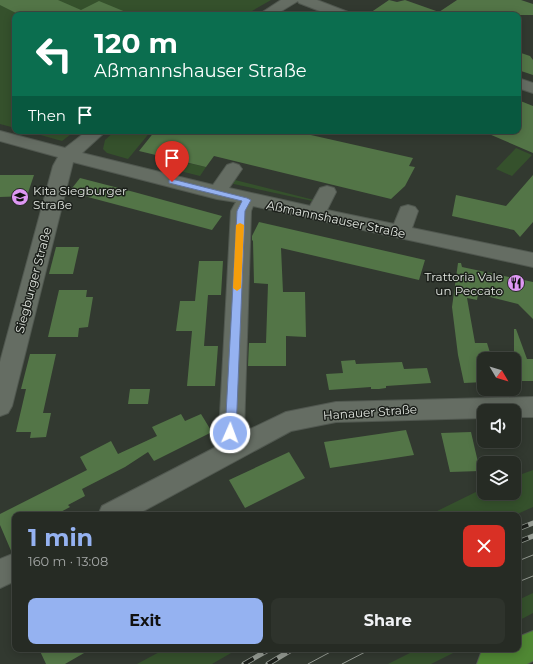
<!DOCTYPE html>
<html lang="en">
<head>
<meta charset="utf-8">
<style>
	body { margin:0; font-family:Montserrat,sans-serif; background:#2e332c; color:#f1f3f6; height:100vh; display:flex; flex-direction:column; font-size:15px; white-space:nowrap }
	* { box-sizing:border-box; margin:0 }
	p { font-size:13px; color:#a4a7a6 }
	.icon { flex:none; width:22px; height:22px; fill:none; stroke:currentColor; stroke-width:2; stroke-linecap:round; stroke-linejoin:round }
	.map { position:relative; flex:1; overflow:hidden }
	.panel { position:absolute; left:12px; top:512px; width:509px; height:140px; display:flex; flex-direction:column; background:#262b24; border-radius:8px; box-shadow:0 2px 10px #0003,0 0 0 1px #424741 }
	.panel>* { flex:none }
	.hud { position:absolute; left:12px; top:12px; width:509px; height:122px; border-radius:8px; box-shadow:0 2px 10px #0003,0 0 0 1px #424741; background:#0b6e4f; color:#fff; overflow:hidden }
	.needle { width:26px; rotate:128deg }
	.buttons { position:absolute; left:477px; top:352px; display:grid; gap:8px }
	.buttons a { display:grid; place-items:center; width:44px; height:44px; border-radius:8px; background:#262b24; box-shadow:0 2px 10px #0003,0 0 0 1px #424741; font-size:20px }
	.pin { position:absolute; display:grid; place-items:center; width:34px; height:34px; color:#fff; margin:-41px -17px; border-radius:50% 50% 50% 0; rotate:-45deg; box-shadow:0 0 4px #0007 }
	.pin .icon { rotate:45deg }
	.me { position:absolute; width:44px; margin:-22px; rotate:2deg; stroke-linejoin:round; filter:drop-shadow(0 0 3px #0008) }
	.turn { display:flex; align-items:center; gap:14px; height:84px; padding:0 16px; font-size:18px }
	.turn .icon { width:52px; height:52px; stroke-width:2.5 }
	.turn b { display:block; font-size:28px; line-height:34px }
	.then { display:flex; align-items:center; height:38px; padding:0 16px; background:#0003; gap:8px; font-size:15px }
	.round { display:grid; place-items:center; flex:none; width:42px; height:42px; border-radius:8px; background:#2e332c }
	.summary { display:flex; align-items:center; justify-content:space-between; height:68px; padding:0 16px }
	h1 { font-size:24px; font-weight:700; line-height:30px; color:#95b2f1 }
	.button { display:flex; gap:8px; margin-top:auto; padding:8px 16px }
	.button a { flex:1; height:46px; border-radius:8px; background:#95b2f1; color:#111; font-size:16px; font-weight:700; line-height:46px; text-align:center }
	.button a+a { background:#2e332c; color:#f1f3f6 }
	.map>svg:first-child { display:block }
	.green { fill:#35512c }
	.building { fill:#537547 }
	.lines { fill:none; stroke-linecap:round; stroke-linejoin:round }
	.minor-casing { stroke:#515850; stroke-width:2 }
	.major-casing { stroke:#515850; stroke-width:2 }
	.minor { fill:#656d63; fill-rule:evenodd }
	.major { fill:#4f8733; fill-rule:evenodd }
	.tram { stroke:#949a92; stroke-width:1 }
	.rail-casing { stroke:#949a92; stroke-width:5 }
	.rail { stroke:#1c201b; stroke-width:3.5; stroke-dasharray:11; stroke-linecap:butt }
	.route { fill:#95b2f1; stroke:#61749d }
	.slow { fill:#f59e0b }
	.labels { text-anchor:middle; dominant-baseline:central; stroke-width:3; stroke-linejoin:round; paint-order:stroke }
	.poi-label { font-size:12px; fill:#e0e5df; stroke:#1c201b; text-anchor:start }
	.street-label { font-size:12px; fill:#e0e5df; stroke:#1c201b }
</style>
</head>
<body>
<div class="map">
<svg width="533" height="664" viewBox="0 0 533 664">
	<rect width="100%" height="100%" fill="#323930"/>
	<g class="green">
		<polygon points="0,0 271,0 245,15 15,15 15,128 0,124"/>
		<polygon points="26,131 75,131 62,141"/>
		<polygon points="115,131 151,131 128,159 107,153 103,149 105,140"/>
		<polygon points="516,148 532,155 512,176 496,169"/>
		<polygon points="179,161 206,167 200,176 176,170 178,168 175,167"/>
		<polygon points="231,179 318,201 317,202 229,183"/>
		<polygon points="533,470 533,507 515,515 429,515 484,488 484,493 514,493 514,477"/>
		<polygon points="533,593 533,613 518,621 518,600"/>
		<polygon points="165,649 238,649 212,664 137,664"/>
		<polygon points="418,649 461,649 431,664 388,664"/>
	</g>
	<g class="building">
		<polygon points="0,0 58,0 81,10 99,1 133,15 20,15 0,5"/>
		<polygon points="389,0 397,2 405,0 439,12 457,0 521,0 533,4 533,15 367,15"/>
		<polygon points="518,52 530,56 533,60 533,75 518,70"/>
		<polygon points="518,100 533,106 533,153 482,131 518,131"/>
		<polygon points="155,131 279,131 291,134 293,131 413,158 409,166 415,167 405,186 391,199 214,156 206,167 139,151"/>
		<polygon points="0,175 34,175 27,196 0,197"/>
		<polygon points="533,175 533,222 520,237 514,230 452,216 456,195 506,206"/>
		<polygon points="80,178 134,192 222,216 212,230 69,192"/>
		<polygon points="259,222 425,260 419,280 281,248 283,292 305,292 306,337 286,336 286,366 248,366 249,343 266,343 268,284 254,283 253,241 252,240 252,236"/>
		<polygon points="56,247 79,247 73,274 49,274"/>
		<polygon points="199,261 223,261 221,295 208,295 204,346 218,346 215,386 187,386 192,331 176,331 180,301 195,301"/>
		<polygon points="458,263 461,263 462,267 533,282 533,319 518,304 478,294 477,300 467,298 475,343 487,343 492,359 484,359 484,382 464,383 458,355 452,307"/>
		<polygon points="59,290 87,290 86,297 93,297 88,327 79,328 78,337 48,337"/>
		<polygon points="514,329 516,329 527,359 533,359 533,381 514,381"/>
		<polygon points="30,354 56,354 43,413 51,413 46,437 30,438 31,432 16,432 26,389 21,389"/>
		<polygon points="355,360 356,364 402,362 404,369 427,368 431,383 386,386 386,388 379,389 371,389 371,387 329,390 326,374 343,373 341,361"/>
		<polygon points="130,389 150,389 148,404 128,404"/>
		<polygon points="181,414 185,421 201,414 212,432 154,461 148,452 125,467 82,489 85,496 68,505 70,507 55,515 15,515 15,552 12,553 0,525 0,514 87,470 80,457 111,441 118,454 157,436 152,427"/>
		<polygon points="406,430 414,455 330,468 324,442"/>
		<polygon points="471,432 480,471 450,472 441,433"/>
		<polygon points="289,452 305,478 245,508 229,480"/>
		<polygon points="39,649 91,649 65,664 46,664"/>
	</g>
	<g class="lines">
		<g class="minor-casing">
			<g id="minor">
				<polygon points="281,0 317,0 348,12 350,15 330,15 299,3 298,1 275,15 258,15"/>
				<polygon points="518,78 533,83 533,93 518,88"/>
				<polygon points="0,131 65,148 87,131 106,131 82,153 213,185 227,165 233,163 239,165 242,169 229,188 310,206 320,188 327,186 334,188 336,192 327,210 394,224 401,207 408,205 415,207 418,211 412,228 533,253 533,267 253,206 251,211 244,432 286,412 336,402 533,397 533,417 514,417 514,411 484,411 484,418 336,422 291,431 136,515 98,515 102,506 224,443 219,433 231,211 236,202 217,199 73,162 12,406 8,413 0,416 0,362 53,166 58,157 0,141"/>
				<polygon points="15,553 15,581 0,588 0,559"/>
			</g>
		</g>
		<g class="major-casing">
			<polygon id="major" points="533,631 533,661 527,664 477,664 481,653 491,649 518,649 518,637"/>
		</g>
		<use href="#minor" class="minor"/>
		<use href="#major" class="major"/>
		<g class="tram">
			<polyline points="518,561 533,555"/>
			<polyline points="518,582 533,576"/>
			<polyline points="308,664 336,649"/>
			<polyline points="342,664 371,649"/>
		</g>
		<g class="rail-casing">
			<g id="rail">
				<polyline points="518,529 533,523"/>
				<polyline points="518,542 533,536"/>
				<polyline points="244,664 270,649"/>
				<polyline points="268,664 293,649"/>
			</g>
		</g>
		<use href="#rail" class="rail"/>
	</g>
	<polygon class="route" points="172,179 247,198 251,200 245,211 236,433 230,437 225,433 237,211 242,201 169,183 169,180"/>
	<polygon class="slow" points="240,223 244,225 241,288 237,291 233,288 236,225"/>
	<defs>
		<g id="school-disc" transform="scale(0.9)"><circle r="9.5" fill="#de98f3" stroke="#1c201b"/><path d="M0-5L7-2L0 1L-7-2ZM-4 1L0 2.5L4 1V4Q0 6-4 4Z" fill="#111"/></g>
		<g id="restaurant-disc" transform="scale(0.9)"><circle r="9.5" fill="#de98f3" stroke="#1c201b"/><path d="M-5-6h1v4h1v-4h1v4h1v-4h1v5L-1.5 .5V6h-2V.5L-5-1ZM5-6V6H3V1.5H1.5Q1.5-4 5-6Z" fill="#111"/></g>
	</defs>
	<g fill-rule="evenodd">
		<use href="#school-disc" x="20" y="197"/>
		<use href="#restaurant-disc" x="516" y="283"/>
	</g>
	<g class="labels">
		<g class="poi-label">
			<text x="33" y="190">Kita Siegburger<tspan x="33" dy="14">Straße</tspan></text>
			<text x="503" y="276" text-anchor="end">Trattoria Vale<tspan x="503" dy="14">un Peccato</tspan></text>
		</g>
		<g class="street-label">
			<text transform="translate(336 219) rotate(12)">Aßmannshauser Straße</text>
			<text transform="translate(33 280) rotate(-75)">Siegburger Straße</text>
			<text transform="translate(370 412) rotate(-4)">Hanauer Straße</text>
		</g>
	</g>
</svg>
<div class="buttons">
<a><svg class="needle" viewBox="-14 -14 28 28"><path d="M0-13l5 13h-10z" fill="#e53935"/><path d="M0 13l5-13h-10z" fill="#a4a7a6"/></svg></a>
<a><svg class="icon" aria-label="sound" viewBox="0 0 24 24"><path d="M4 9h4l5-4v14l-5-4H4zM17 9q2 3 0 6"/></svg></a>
<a><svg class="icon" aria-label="layers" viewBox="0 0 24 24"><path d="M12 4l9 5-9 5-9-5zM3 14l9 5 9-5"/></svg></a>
</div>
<div class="pin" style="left:172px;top:182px;background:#d93025"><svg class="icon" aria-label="arrive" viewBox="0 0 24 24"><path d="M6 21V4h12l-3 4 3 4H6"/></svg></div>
<svg class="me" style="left:230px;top:433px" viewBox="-20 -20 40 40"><circle r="17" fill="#95b2f1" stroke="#fff" stroke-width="3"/><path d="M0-11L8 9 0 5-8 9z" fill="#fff"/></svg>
<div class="hud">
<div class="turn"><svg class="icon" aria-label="left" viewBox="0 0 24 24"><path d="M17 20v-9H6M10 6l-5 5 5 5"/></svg><div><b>120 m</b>Aßmannshauser Straße</div></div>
<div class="then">Then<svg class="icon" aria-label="arrive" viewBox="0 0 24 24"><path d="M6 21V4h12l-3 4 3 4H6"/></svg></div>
</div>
<section class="panel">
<div class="summary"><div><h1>1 min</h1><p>160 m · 13:08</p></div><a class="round" style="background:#d93025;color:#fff"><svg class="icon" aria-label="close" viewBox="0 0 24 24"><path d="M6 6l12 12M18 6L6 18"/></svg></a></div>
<div class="button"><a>Exit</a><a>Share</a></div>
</section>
</div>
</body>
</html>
